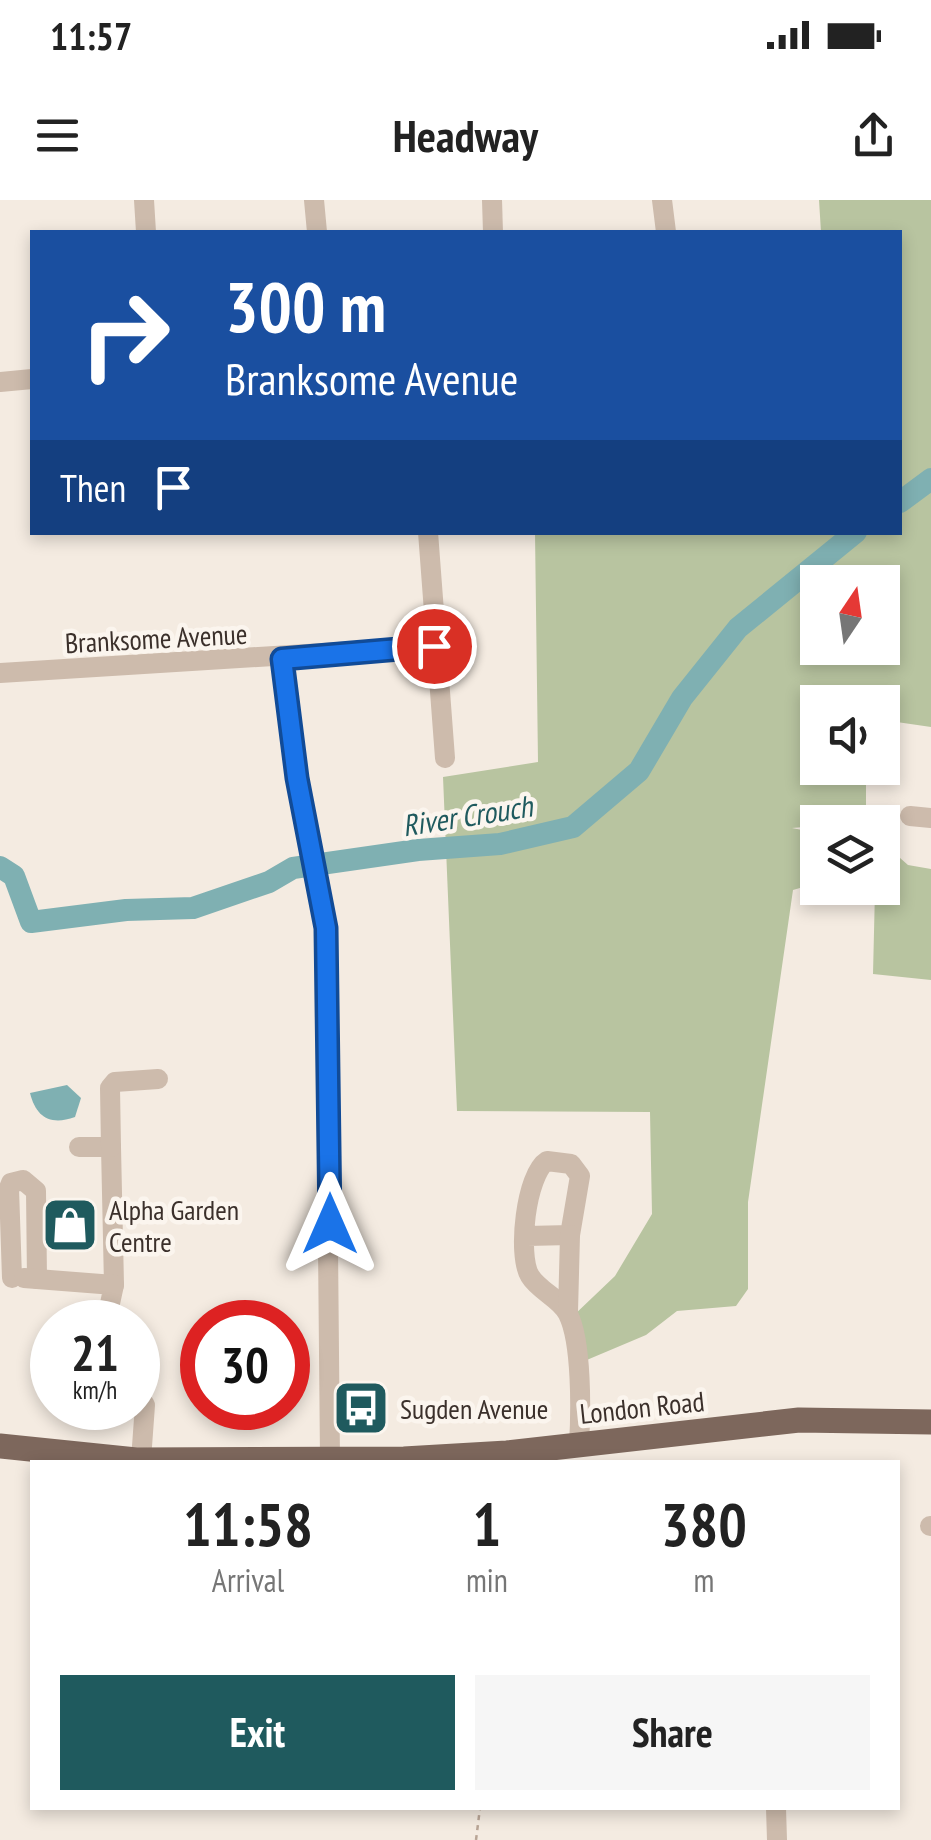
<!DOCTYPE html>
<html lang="en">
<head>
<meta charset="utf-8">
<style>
	body { margin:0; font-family:"PT Sans Narrow",sans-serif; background:#f6f6f6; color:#222; height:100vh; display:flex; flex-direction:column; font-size:38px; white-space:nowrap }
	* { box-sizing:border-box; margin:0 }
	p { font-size:32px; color:#767676 }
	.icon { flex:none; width:55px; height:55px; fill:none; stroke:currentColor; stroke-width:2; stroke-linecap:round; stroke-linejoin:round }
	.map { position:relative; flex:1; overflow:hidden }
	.side { position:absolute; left:30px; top:1260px; width:870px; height:350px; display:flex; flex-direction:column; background:#fff; border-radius:0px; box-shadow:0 5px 15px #0003 }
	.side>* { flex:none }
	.hud { position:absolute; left:30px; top:30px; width:872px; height:305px; border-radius:0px; box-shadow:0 5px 15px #0003; background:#1a4fa0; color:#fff; overflow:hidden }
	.needle { width:65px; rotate:13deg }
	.fabs { position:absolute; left:800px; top:365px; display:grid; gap:20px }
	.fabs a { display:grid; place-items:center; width:100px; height:100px; border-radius:0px; background:#fff; box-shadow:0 5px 15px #0003; font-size:50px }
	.speed { position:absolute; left:30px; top:1100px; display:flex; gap:20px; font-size:50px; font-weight:700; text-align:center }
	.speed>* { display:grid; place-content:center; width:130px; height:130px; border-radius:50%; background:#fff; box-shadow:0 5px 15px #0003; line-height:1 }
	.speed small { font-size:25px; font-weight:400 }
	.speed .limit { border:15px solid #d22; background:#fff; color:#111 }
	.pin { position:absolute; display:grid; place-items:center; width:85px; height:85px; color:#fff; margin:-42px; border:5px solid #fff; border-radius:50%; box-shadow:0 2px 10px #0007 }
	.me { position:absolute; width:110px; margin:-55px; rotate:0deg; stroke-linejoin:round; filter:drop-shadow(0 0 8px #0008) }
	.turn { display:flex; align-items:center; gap:35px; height:210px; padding:0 30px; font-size:45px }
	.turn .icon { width:130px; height:130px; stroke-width:2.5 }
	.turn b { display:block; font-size:70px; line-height:85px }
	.then { display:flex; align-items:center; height:95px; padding:0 30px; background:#0003; gap:20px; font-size:38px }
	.eta { display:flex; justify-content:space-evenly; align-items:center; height:170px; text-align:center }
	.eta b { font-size:60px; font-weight:800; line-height:70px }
	.cta { display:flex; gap:20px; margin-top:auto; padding:20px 30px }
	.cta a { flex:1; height:115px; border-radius:0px; background:#1f5a5e; color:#fff; font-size:40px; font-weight:800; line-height:115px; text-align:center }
	.cta a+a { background:#f6f6f6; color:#222 }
	.status { display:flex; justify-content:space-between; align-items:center; height:70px; padding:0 50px; background:#fff; direction:ltr }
	.status svg { height:28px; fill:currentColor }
	header { display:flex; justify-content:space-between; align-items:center; height:130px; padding:0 30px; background:#fff; font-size:45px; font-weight:800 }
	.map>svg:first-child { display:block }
	.green { fill:#b8c4a0; fill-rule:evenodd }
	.water { fill:#7fb0b2 }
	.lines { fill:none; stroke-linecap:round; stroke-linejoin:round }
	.river { stroke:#7fb0b2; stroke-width:22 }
	.path { stroke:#b9a596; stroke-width:2.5; stroke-dasharray:5 5; stroke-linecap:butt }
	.minor { stroke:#cdbbac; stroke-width:20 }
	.major { stroke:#7d675c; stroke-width:25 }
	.route-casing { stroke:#114b97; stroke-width:25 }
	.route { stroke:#1a73e8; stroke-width:18 }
	.labels { text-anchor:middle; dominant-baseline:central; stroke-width:9; stroke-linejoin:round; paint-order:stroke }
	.street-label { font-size:28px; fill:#3b302b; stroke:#fbf5ee }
	.poi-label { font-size:28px; fill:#3b302b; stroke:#fbf5ee; text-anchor:start }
	.water-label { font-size:30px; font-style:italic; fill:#1f5a5e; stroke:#fbf5ee }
</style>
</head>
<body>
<div class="status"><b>11:57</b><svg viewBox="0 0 49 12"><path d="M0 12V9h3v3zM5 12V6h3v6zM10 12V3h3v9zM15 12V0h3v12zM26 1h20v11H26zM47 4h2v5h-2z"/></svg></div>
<header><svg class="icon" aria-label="menu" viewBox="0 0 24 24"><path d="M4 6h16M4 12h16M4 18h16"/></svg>Headway<svg class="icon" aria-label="share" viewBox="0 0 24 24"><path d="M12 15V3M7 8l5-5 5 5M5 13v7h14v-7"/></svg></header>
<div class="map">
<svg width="931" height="1640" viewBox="0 0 931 1640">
	<rect width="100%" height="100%" fill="#f4ebe1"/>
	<g class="green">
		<path d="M819,0H931V527L883,520L882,502H818V568H866V622L792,628L817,633V683L793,690L748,1002V1089L736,1106L677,1111L646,1135L582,1162L572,1117L615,1076L652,1014L650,912L457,911L443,577L538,562L535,333L900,332V32H821ZM818,382H882V448H818Z"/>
		<polygon points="883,643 908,665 931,669 931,780 873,774 875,690 864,688 882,688"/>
	</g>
	<path class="water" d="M67,885L81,898L75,917C50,926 36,917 30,893Z"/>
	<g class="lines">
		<g class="river">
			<polyline points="900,302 931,279"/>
			<polyline points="0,667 14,676 31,722 126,710 193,708 269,682 293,668 418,650 500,644 573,627 639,571 682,498 738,428 856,332"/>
		</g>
		<polyline class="path" points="476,1640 480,1608"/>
		<g class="minor">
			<polyline points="144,0 146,32"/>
			<polyline points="314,0 317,32"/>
			<polyline points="492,0 493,32"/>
			<polyline points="662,0 666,32"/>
			<polyline points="0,182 32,179"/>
			<polyline points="428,332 445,558"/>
			<polyline points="282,459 297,578 325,728 330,1259"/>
			<polyline points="0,473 434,446"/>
			<polyline points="910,616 931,618"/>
			<polyline points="79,947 111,947 114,1085"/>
			<polyline points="111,947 110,888 115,882 158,879"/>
			<path d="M527,1036L570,1035L580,976L571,964L547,961C526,974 517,1055 530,1076C539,1091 561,1099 568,1114C582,1142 581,1212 579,1244"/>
			<polyline points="12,1078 9,988 11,983 23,980 36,991 37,1079"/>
			<polyline points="24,1078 114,1085 106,1122"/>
			<polyline points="568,1112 570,1035"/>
			<polyline points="138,1194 145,1205 141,1260"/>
			<polyline points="930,1326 931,1326"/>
			<polyline points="776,1608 777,1640"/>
		</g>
		<polyline class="major" points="0,1246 136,1260 404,1259 507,1253 799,1220 931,1222"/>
	</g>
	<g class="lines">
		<g class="route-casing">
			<polyline id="route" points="330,1024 326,728 297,578 282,459 434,446"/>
		</g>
		<use href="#route" class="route"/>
	</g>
	<defs>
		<g id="shop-square" transform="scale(2.875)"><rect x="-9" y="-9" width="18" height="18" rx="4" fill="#1f5a5e" stroke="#fbf5ee"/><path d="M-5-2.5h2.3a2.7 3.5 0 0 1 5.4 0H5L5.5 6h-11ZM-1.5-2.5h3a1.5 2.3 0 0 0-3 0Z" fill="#fff"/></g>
		<g id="bus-square" transform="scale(2.875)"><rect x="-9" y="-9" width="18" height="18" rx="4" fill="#1f5a5e" stroke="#fbf5ee"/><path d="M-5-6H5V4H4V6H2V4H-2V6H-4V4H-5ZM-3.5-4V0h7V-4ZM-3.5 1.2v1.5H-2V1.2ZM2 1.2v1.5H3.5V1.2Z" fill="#fff"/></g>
	</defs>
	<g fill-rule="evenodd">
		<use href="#shop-square" x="70" y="1025"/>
		<use href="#bus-square" x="361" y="1208"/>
	</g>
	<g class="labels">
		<g class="street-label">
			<text transform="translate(156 438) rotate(-3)">Branksome Avenue</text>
			<text transform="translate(642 1207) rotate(-6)">London Road</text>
		</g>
		<g class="poi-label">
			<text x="109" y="1009">Alpha Garden<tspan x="109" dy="32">Centre</tspan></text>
			<text x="400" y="1208">Sugden Avenue</text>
		</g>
		<g class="water-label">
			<text transform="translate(467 615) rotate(-9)">River Crouch</text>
		</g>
	</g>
</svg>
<div class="fabs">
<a><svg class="needle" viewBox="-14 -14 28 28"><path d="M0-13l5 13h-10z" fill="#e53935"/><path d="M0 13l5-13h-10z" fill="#767676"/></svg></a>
<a><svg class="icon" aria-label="sound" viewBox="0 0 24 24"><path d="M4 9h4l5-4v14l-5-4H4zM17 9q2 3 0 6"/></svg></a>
<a><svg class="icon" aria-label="layers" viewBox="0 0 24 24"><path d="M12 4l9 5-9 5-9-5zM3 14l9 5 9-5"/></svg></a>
</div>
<div class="speed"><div>21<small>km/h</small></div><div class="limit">30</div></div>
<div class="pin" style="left:434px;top:446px;background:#d93025"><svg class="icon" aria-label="arrive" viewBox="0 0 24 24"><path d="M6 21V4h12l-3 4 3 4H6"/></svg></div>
<svg class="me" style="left:330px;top:1024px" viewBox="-20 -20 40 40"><path d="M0-17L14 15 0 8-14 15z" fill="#1a73e8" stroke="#fff" stroke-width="4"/></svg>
<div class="hud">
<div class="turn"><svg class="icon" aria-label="right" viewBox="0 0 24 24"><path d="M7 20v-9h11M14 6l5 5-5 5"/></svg><div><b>300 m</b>Branksome Avenue</div></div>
<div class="then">Then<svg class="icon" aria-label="arrive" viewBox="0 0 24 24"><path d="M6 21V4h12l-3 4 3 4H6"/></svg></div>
</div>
<section class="side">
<div class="eta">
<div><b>11:58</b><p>Arrival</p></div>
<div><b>1</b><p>min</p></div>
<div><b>380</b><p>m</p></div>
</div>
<div class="cta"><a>Exit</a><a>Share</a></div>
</section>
</div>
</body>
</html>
